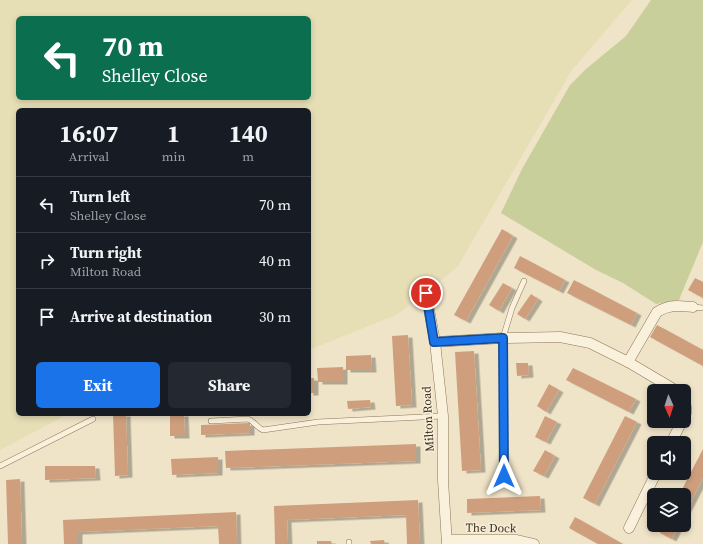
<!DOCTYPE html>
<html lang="en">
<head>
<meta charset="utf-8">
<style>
	body { margin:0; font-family:"Source Serif 4",serif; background:#242831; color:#f1f3f6; height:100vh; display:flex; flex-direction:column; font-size:15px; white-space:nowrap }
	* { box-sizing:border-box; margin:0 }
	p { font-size:13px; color:#9ea1a6 }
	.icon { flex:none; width:22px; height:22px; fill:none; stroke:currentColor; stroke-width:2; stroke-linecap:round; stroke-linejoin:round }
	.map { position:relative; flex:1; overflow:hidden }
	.panel { position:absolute; left:16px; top:108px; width:295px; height:308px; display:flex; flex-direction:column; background:#171b24; border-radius:6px; box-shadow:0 2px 6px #0003 }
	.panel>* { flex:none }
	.top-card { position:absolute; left:16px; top:16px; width:295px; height:84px; border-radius:6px; box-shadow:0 2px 6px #0003; background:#0b6e4f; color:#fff; overflow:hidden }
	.needle { width:26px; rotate:177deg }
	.buttons { position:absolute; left:647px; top:384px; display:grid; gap:8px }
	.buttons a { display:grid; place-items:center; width:44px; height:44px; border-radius:6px; background:#171b24; box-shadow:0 2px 6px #0003; font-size:20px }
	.pin { position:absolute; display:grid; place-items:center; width:34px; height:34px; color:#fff; margin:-17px; border:2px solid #fff; border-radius:50%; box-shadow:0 1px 4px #0007 }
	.me { position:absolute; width:44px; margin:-22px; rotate:0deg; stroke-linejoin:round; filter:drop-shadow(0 0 3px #0008) }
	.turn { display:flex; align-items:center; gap:14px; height:84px; padding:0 20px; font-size:18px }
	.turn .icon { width:52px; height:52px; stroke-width:2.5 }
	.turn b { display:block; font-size:28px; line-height:34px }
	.eta { display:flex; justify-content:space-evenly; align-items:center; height:68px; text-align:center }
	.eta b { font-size:24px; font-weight:700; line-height:28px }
	.button { display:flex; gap:8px; margin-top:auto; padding:8px 20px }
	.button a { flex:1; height:46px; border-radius:6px; background:#1a73e8; color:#fff; font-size:16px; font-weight:700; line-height:46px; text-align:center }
	.button a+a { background:#242831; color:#f1f3f6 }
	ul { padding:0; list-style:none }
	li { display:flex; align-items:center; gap:12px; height:56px; padding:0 20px; border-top:1px solid #363941 }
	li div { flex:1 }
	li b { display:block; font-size:15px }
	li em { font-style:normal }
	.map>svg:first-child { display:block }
	.farmland { fill:#e6deb5; fill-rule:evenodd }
	.green { fill:#c9cf9b }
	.building { fill:#cf9f7d; filter:url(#shadow) }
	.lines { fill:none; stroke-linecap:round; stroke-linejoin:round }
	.service-casing { stroke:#8d765c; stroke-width:6 }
	.minor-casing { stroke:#8d765c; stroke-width:11 }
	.service { stroke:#faf1dc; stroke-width:5 }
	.minor { stroke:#faf1dc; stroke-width:10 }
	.route-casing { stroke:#114b97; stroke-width:10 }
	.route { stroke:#1a73e8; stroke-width:7 }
	.labels { text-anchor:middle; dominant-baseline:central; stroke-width:3; stroke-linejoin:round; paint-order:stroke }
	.street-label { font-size:12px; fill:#3d2e20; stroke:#f7eed8 }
</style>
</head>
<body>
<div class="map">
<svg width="703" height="544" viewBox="0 0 703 544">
	<defs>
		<filter id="shadow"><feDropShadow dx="4.5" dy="2.5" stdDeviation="0" flood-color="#0004"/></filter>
	</defs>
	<rect width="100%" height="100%" fill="#f0e4c8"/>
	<path class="farmland" d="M0,0H632L572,70L458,266L429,291L396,315L309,350V110H18V414H68L0,450ZM18,18H309V98H18Z"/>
	<polygon class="green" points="651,0 703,0 703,242 679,300 656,304 623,283 596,270 501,213 522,169 570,85 586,69 626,36"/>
	<g class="building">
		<polygon points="502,229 513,236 466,321 454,315"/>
		<polygon points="520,256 565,280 559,291 514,268"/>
		<polygon points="695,278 703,282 703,298 688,290"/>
		<polygon points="574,280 637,313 631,325 567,293"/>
		<polygon points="503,283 512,288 499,311 489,305"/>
		<polygon points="531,294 538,299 525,319 517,314"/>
		<polygon points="657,325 703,350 703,366 650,337"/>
		<polygon points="408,335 412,405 396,406 392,336"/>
		<polygon points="474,351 481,470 462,471 455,352"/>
		<polygon points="371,355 372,370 346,370 346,356"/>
		<polygon points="516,363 528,363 529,375 517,376"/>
		<polygon points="343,367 343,382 318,382 317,368"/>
		<polygon points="573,368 636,399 629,412 566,380"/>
		<rect x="309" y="378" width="5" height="15"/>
		<polygon points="549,384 559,390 546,412 537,406"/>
		<polygon points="370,400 371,407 348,409 347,401"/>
		<polygon points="113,414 126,414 128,475 115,476"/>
		<polygon points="170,414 184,414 185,436 170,436"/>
		<polygon points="545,416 557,422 546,442 535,437"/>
		<polygon points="625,416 637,422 595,504 583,498"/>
		<polygon points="250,423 250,433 201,435 201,425"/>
		<polygon points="416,444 416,461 226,468 225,451"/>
		<polygon points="703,449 703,478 684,515 684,495 679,495"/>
		<polygon points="545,450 555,456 544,476 533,471"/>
		<polygon points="218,457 218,473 172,475 171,459"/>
		<polygon points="45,466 95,466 96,478 45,480"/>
		<polygon points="20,479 22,544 8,544 6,480"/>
		<polygon points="540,496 541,510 467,513 467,499"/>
		<polygon points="418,500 420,544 407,544 406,515 287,520 288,544 275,544 274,506"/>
		<polygon points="236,512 237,544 219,544 218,526 78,532 78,544 64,544 63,520"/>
		<polygon points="575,517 623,544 598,544 569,528"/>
		<polygon points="664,525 679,525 672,539 660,533"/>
		<polygon points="384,540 385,544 371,544 370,541"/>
		<polygon points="317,541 331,541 332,544 317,544"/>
	</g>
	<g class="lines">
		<g class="service-casing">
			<g id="service">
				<polyline points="693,307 703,308"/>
				<path d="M211,421L248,419C254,421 256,427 263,430L318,422L443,416"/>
				<polyline points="0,466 93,419"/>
				<polyline points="504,476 503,338 512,308 524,281"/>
				<polyline points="349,542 349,544"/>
			</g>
		</g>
		<g class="minor-casing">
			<g id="minor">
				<polyline points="426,293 435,342 443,416 443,480 447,544"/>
				<polyline points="435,342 503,338 560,337 590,343 628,362"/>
				<path d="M677,391L628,362L657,312C670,304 679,306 693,307"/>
				<path d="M684,402C687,407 687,413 684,418"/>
				<polyline points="671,443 682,421"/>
				<polyline points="629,528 656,473"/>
				<polyline points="447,540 517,540 534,544"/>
			</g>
		</g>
		<use href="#service" class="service"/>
		<use href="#minor" class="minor"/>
	</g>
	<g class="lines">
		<g class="route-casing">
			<polyline id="route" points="426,293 434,342 503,338 504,476"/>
		</g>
		<use href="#route" class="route"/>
	</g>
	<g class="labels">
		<g class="street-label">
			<text transform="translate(428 419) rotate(-93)">Milton Road</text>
			<text transform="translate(491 528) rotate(1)">The Dock</text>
		</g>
	</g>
</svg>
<div class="buttons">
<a><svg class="needle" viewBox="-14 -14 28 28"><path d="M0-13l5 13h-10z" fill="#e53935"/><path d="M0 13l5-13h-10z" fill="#9ea1a6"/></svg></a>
<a><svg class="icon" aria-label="sound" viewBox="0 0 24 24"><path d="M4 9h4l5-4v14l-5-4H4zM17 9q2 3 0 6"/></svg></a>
<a><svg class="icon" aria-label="layers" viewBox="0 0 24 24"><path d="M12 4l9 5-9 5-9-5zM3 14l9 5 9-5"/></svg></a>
</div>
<div class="pin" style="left:426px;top:293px;background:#d93025"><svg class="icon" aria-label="arrive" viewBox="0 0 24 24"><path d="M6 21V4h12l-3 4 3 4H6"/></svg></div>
<svg class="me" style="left:504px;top:476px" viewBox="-20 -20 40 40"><path d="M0-17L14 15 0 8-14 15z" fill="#1a73e8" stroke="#fff" stroke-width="4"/></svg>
<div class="top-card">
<div class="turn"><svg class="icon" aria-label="left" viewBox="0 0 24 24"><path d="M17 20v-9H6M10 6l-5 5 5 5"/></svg><div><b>70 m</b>Shelley Close</div></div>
</div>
<section class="panel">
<div class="eta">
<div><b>16:07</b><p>Arrival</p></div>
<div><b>1</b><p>min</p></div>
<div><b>140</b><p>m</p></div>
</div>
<ul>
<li><svg class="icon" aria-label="left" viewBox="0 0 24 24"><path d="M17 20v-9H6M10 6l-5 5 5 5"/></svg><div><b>Turn left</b><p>Shelley Close</p></div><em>70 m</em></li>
<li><svg class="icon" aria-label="right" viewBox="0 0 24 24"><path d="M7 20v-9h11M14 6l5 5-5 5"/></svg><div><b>Turn right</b><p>Milton Road</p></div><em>40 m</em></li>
<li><svg class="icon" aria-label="arrive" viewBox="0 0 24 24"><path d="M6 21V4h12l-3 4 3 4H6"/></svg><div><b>Arrive at destination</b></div><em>30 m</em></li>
</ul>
<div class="button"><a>Exit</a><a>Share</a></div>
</section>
</div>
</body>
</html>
